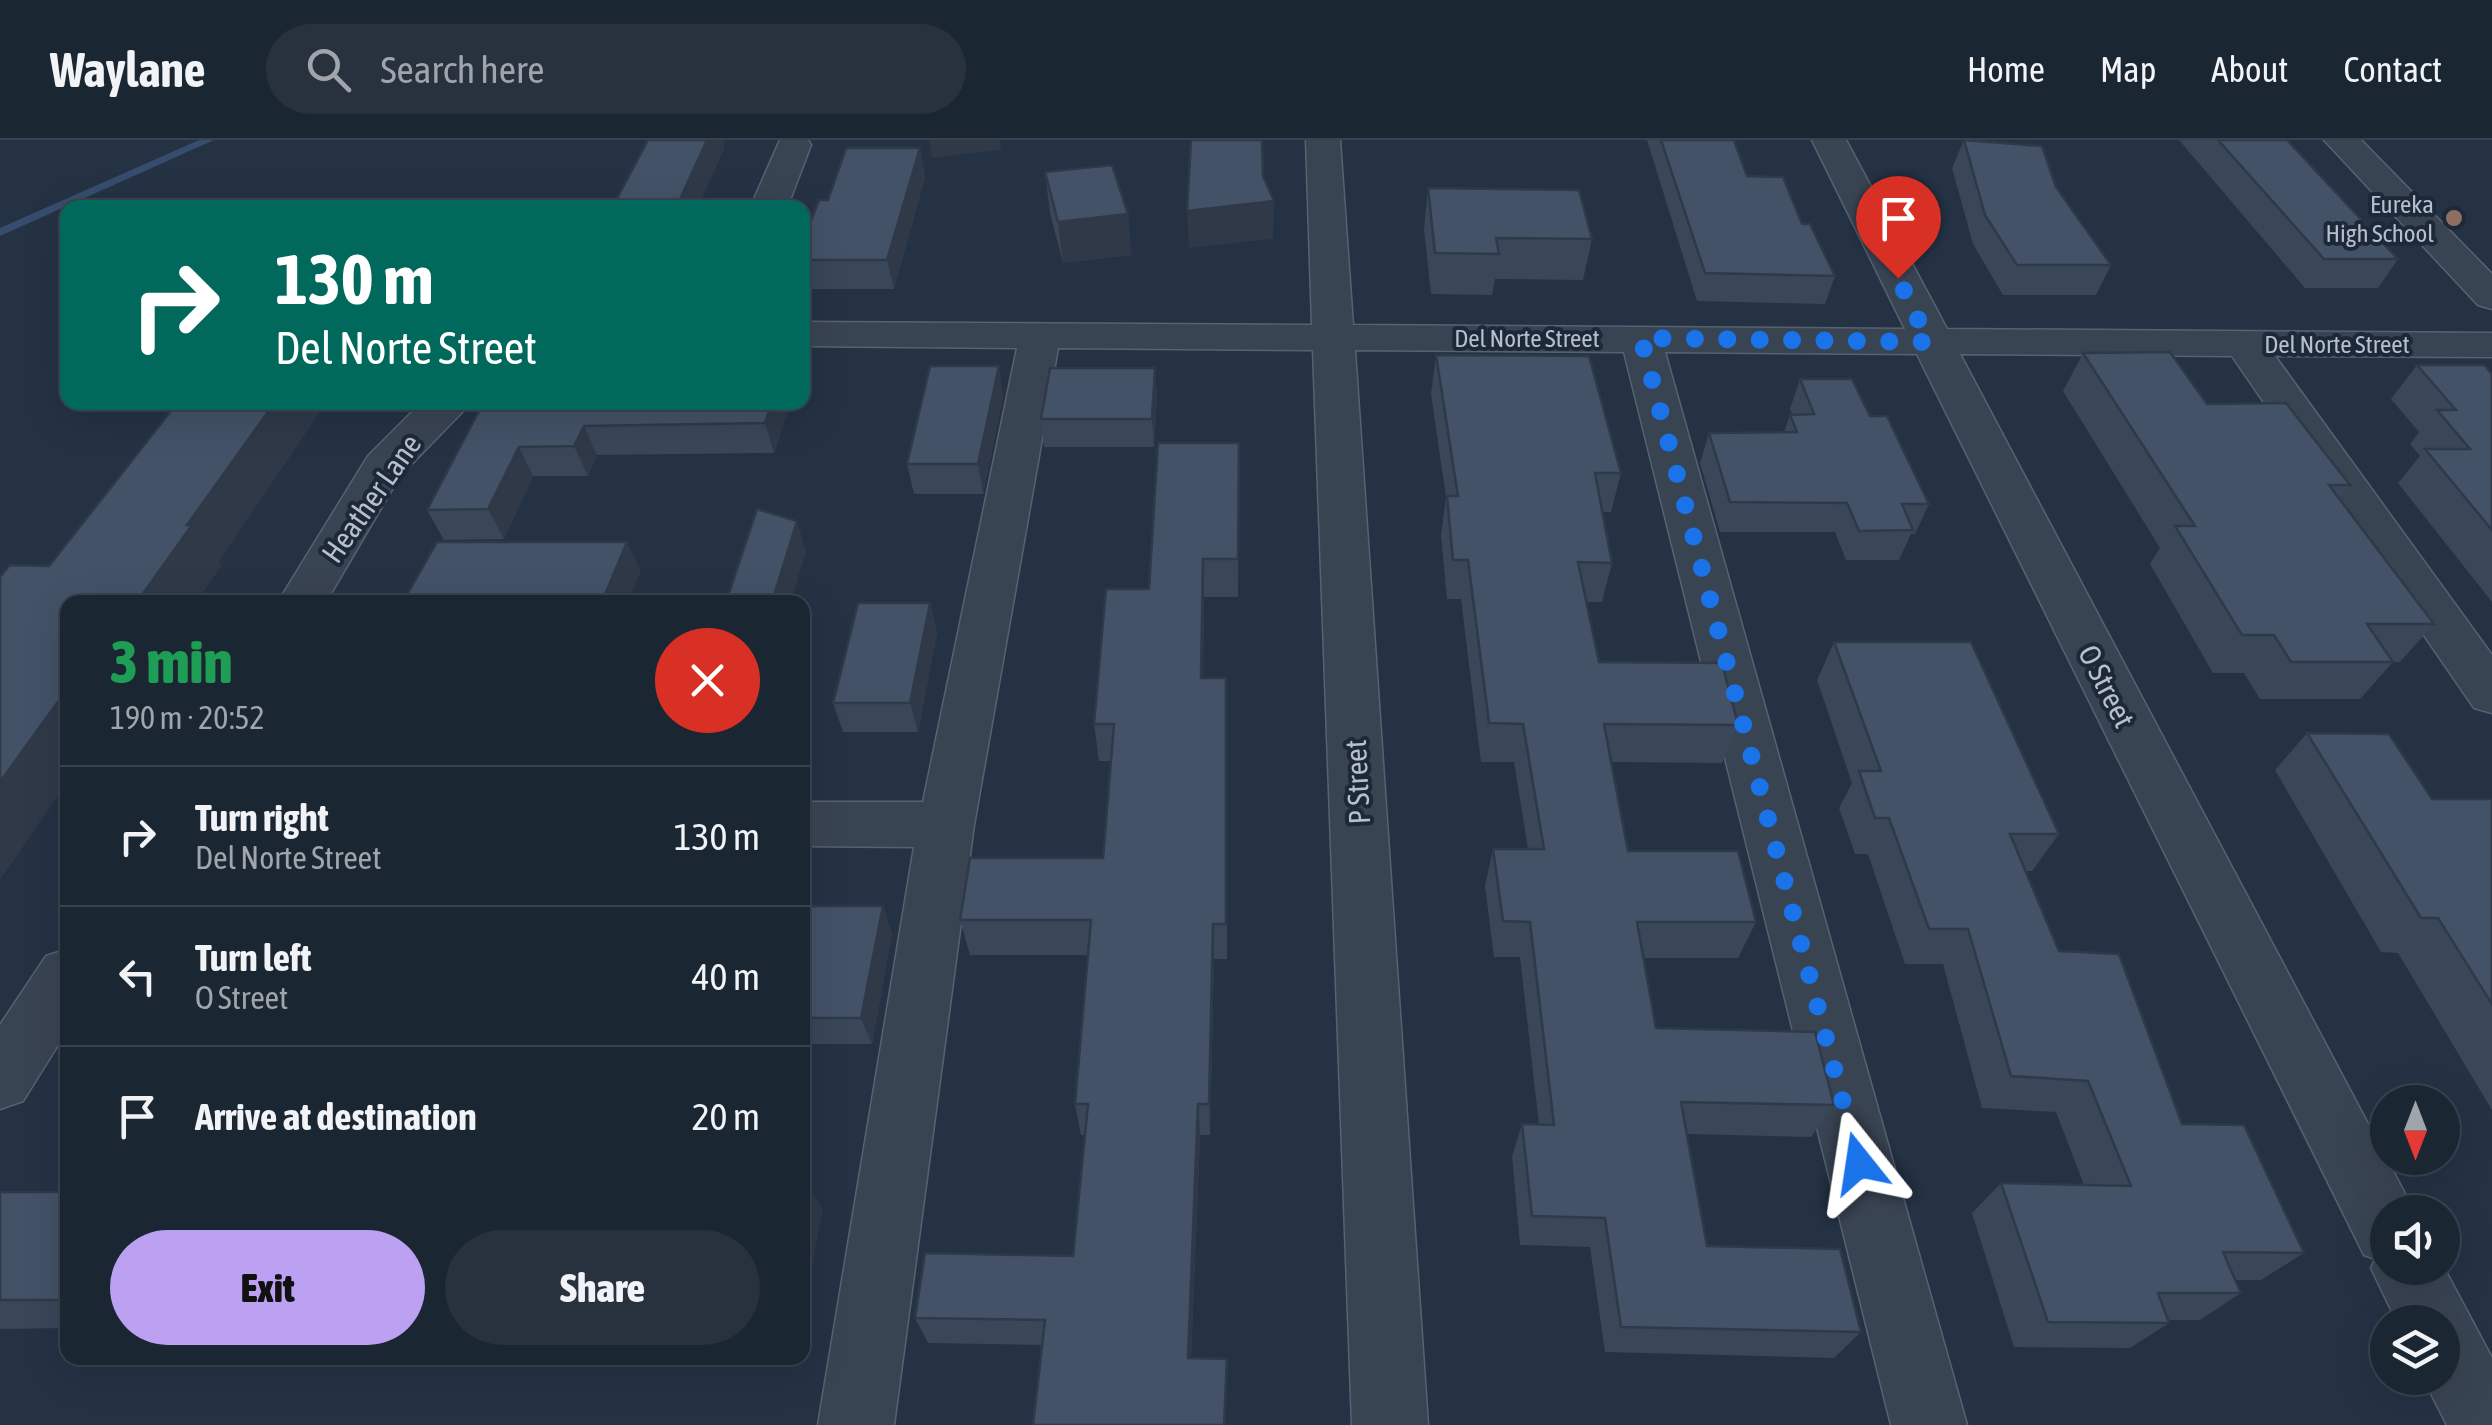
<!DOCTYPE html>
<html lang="en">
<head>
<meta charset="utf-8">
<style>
	body { margin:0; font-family:"Asap Condensed",sans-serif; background:#28323f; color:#f1f3f6; height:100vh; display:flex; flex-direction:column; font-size:38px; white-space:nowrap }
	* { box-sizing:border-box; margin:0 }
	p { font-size:32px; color:#a0a5ac }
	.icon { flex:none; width:55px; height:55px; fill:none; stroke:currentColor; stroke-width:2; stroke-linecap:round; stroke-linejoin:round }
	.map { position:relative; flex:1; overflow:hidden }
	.details { position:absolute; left:60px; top:455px; width:750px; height:770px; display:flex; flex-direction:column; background:#1b2633; border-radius:20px; box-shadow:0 10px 40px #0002,0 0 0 2px #39434e }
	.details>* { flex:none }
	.guide { position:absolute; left:60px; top:60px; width:750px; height:210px; border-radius:20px; box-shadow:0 10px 40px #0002,0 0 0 2px #39434e; background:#00695c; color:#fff; overflow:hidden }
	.needle { width:65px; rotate:180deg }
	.fabs { position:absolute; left:2370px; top:945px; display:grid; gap:20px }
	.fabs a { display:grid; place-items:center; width:90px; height:90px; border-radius:50%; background:#1b2633; box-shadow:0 10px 40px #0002,0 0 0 2px #39434e; font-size:50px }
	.pin { position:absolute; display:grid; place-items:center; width:85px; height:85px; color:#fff; margin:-102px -42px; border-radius:50% 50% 50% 0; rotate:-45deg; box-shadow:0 0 10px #0007 }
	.pin .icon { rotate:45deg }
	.me { position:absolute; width:110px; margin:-55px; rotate:345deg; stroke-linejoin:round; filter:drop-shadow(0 0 8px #0008) }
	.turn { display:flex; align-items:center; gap:35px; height:210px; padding:0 50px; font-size:45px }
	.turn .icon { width:130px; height:130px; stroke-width:2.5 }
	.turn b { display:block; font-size:70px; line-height:85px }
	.round { display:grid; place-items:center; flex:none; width:105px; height:105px; border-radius:52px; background:#28323f }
	.summary { display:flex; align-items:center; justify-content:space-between; height:170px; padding:0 50px }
	h1 { font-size:60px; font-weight:800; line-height:75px; color:#1e9e55 }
	.cta { display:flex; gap:20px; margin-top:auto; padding:20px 50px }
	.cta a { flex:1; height:115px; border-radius:60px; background:#bca0f2; color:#111; font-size:40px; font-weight:800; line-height:115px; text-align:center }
	.cta a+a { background:#28323f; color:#f1f3f6 }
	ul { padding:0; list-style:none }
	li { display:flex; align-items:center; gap:30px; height:140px; padding:0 50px; border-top:2px solid #39434e }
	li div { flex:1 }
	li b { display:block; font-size:38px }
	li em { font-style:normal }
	header { display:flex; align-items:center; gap:60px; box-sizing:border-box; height:140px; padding:0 50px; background:#1b2633; border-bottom:2px solid #39434e }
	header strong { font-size:48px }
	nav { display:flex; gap:55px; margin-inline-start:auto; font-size:35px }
	.search { width:700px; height:90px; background:#28323f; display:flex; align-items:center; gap:25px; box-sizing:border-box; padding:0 35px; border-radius:55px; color:#a0a5ac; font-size:38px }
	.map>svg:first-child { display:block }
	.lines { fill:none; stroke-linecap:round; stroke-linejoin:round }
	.stream { fill:#364d6d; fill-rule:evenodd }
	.minor-casing { stroke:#576271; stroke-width:3 }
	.minor { fill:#394453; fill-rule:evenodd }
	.wall { fill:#3a4759 }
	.shaded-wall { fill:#2f3948 }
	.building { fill:#435267; stroke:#2f3948; stroke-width:2.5 }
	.route { stroke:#1a73e8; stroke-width:18; stroke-dasharray:0 32.4 }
	.education-dot { fill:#8d6e63; stroke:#1d2939; stroke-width:4 }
	.labels { text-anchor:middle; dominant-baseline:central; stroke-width:8; stroke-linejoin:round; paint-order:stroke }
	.far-poi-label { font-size:25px; fill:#b6bfcd; stroke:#1d2939; text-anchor:end }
	.far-street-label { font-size:25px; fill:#b6bfcd; stroke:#1d2939 }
	.street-label { font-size:30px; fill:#b6bfcd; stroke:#1d2939 }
</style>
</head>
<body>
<header>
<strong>Waylane</strong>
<div class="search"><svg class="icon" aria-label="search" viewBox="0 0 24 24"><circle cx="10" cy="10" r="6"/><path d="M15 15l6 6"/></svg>Search here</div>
<nav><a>Home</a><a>Map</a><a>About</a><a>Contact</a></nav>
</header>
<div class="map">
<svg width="2492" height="1285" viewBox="0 0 2492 1285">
	<rect width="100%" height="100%" fill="#243244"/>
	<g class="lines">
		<polygon class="stream" points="199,0 214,0 0,96 0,88"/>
		<g class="minor-casing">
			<g id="minor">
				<polygon points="780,0 808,0 811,5 787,68 750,68"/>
				<polygon points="1306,0 1340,0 1353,185 1905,189 1812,0 1846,0 1947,189 2492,193 2492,217 2275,216 2492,515 2492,573 2474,568 2232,216 1960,214 2412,1067 2415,1072 2388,1072 2388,1128 2442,1124 2492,1218 2492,1285 2447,1285 2423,1238 2442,1238 2442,1182 2397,1182 2371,1128 2375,1119 2364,1115 1917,214 1665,212 1967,1285 1891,1285 1624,212 1355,210 1428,1285 1352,1285 1313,210 1058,208 974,685 894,1285 818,1285 914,707 802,706 802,662 923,662 1017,208 802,206 802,182 1312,185"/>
				<polygon points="2324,0 2361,0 2492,134 2492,169 2478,165"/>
				<polygon points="422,262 472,262 400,336 326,462 278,462 368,316"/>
				<polygon points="68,809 68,889 23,961 0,969 0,885 46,816"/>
			</g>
		</g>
		<use href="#minor" class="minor"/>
	</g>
	<g class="wall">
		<polygon points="1647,0 1734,0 1747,36 1802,84 1835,136 1825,164 1697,161"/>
		<polygon points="1964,0 2056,47 2111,125 2096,155 2003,155 1973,104 1952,28"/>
		<polygon points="2179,0 2287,0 2398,119 2378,148 2305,148"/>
		<polygon points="920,8 925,37 894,149 804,149 802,142 802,104 828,60"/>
		<polygon points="1045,32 1128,74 1131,115 1063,123 1050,73"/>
		<polygon points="1428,48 1592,99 1583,140 1495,139 1492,155 1431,154 1424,89"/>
		<polygon points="2083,213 2207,264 2350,345 2339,359 2434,484 2400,522 2393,522 2360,559 2260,559 2244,533 2213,533 2150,424 2160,408 2063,251"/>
		<polygon points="1436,215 1621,333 1611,372 1602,372 1612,423 1602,462 1586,462 1599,522 1738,585 1722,623 1611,622 1628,711 1756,782 1738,818 1643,818 1656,888 1834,965 1811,997 1687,994 1707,1106 1861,1192 1834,1218 1605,1212 1590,1107 1520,1105 1512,1016 1522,984 1539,985 1520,817 1494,817 1485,746 1493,709 1528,709 1514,622 1481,622 1461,459 1447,459 1441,395 1446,357 1431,254"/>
		<polygon points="2417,225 2492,234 2492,462 2398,343 2420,316 2410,304 2419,292 2391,259"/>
		<polygon points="1800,239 1870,276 1929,364 1915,394 1911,394 1899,420 1846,420 1835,392 1720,392 1700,323 1709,293 1784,292 1790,275 1792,275 1790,269"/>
		<polygon points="1003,256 983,354 914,354 907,324"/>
		<polygon points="1157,256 1154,307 1044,307 1041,279"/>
		<polygon points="791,262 774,313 597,315 588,336 533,336 504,399 444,400 427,370 481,267"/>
		<polygon points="1239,303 1238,457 1204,457 1203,538 1226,538 1227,819 1214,819 1210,995 1200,995 1191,1218 1228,1243 1042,1205 928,1203 915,1178 1073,1116 1085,995 1081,995 1075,964 1088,815 970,815 960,780 1103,718 1111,621 1099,621 1094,584 1149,449"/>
		<polygon points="930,463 937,493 918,592 843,592 833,563"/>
		<polygon points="1834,502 2059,694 2032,731 2025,731 2059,811 2182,984 2304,1113 2261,1140 2236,1140 2241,1153 2200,1180 2168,1180 2169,1183 2130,1208 2014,1207 1972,1073 2001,1043 2084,1045 2056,972 1982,968 1943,824 1905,824 1868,714 1855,714 1839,668 1852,643 1817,540"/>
		<polygon points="2307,593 2432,659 2492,659 2492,970 2398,813 2381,812 2275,630"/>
		<polygon points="802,766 892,793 872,904 802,904"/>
		<polygon points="0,1052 68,1052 68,1188 0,1189"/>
	</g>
	<g class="shaded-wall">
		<polygon points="707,0 723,0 725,7 698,68 676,68"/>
		<polygon points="929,0 1000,0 1001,10 932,18"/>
		<polygon points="920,8 925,37 894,149 887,120"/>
		<polygon points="1274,61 1273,99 1189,108 1187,71"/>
		<polygon points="1128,74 1131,115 1063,123 1058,82"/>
		<polygon points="999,226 1003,256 983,354 978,324"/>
		<polygon points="1155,228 1157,256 1154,307 1152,279"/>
		<polygon points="275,262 327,262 219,421 222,425 196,462 137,462 187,385"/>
		<polygon points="772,262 791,262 774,313 765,283"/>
		<polygon points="584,286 597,315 588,336 574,306"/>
		<polygon points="519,307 533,336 504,399 488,369"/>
		<polygon points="797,381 806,411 791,462 772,462"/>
		<polygon points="627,402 641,431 628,462 602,462"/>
		<polygon points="1203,419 1204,457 1202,576 1201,538"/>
		<polygon points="930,463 937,493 918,592 910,563"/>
		<polygon points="68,548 68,641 0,740 0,642"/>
		<polygon points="883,766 892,793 872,904 861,878"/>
		<polygon points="1213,784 1214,819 1210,995 1209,964"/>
		<polygon points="1198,964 1200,995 1190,1242 1188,1218"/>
		<polygon points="810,1048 823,1070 803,1173 802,1086"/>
		<polygon points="1227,1219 1226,1285 1224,1285"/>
	</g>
	<g class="building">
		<polygon points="648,0 707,0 676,68 612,68"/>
		<polygon points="1191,0 1262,0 1263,36 1274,61 1187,71"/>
		<polygon points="1661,0 1734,0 1747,36 1783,37 1802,84 1810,84 1835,136 1705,133"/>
		<polygon points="1964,0 2042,6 2056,47 2111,125 2017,125 1985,75"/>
		<polygon points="2218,0 2287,0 2398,119 2324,119"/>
		<polygon points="846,8 920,8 887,120 802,120 802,104 819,60 828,60"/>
		<polygon points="1112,25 1128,74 1058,82 1045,32"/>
		<polygon points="1428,48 1579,50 1592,99 1496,98 1499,114 1435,113"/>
		<polygon points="2170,212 2207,264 2286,263 2350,345 2329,345 2434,484 2367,484 2393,522 2291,522 2274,495 2242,495 2175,386 2195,386 2083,213"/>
		<polygon points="1436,215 1589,216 1621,333 1595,333 1612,423 1578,422 1599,522 1722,523 1738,585 1604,584 1628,711 1738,711 1756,782 1637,782 1656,888 1815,892 1834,965 1681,962 1707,1106 1840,1109 1861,1192 1621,1187 1605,1078 1532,1076 1522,984 1554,985 1530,782 1503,781 1493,709 1544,709 1523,584 1489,583 1468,420 1453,420 1447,356 1458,356"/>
		<polygon points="2417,225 2484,225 2492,234 2492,390 2425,309 2470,309 2437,270 2456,270"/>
		<polygon points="930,226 999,226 978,324 907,324"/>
		<polygon points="1050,228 1155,228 1152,279 1041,279"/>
		<polygon points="1800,239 1852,239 1870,276 1887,276 1929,364 1902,364 1913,390 1859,391 1847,363 1730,362 1709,293 1797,292 1790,275 1814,274"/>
		<polygon points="178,262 275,262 187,385 192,385 137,462 68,462 68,548 0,642 0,437 10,425 49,426"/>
		<polygon points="529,262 772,262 765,283 584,286 574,306 519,307 488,369 427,370 481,267 528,266"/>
		<polygon points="1158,303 1239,303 1238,419 1203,419 1201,538 1226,538 1226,784 1213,784 1209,964 1198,964 1188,1218 1227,1219 1224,1285 1033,1285 1045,1180 915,1178 925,1113 1073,1116 1088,964 1075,964 1091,780 960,780 970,718 1103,718 1114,584 1094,584 1106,449 1149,449"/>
		<polygon points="757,369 797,381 772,462 726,462"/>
		<polygon points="437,402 627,402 602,462 403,462"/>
		<polygon points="858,463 930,463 910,563 833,563"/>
		<polygon points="1834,502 1971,502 2059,694 2010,694 2059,811 2119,814 2182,984 2244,985 2304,1113 2223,1112 2241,1153 2158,1153 2169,1183 2048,1182 2001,1043 2131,1046 2088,941 2011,936 1968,789 1929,789 1889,678 1875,678 1859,631 1881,631"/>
		<polygon points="2307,593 2389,594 2432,659 2492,659 2492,864 2438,778 2421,778"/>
		<polygon points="802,766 883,766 861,878 802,878"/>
		<polygon points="802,1048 810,1048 802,1086"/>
		<rect x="0" y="1052" width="68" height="108"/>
	</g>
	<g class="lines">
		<polyline class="route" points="1859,1023 1641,198 1929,202 1898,138"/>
	</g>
	<circle class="education-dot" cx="2454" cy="78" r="10"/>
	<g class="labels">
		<g class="far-poi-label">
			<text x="2434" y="64">Eureka<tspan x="2434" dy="29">High School</tspan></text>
		</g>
		<g class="far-street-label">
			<text x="1527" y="198">Del Norte Street</text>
			<text x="2337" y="204">Del Norte Street</text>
		</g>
		<g class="street-label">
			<text transform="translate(371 358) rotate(-55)">Heather Lane</text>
			<text transform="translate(2107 546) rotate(63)">O Street</text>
			<text transform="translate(1357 642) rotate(-93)">P Street</text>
		</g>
	</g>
</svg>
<div class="fabs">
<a><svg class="needle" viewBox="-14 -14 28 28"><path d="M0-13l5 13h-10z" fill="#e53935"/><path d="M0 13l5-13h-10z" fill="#a0a5ac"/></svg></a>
<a><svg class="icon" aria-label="sound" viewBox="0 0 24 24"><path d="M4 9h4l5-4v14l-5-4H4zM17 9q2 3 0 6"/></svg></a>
<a><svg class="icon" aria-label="layers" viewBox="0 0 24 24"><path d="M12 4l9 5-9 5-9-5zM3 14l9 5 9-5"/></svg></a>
</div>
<div class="pin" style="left:1898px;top:138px;background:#d93025"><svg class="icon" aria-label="arrive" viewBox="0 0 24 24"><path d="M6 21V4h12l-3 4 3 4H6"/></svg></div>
<svg class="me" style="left:1859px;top:1023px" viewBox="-20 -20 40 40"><path d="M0-17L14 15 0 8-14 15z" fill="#1a73e8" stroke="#fff" stroke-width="4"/></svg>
<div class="guide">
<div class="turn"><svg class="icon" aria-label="right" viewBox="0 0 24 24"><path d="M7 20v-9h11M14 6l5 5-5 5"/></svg><div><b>130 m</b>Del Norte Street</div></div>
</div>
<section class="details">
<div class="summary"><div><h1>3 min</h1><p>190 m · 20:52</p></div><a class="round" style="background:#d93025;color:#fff"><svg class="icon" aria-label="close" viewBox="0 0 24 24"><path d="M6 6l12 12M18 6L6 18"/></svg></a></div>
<ul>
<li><svg class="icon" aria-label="right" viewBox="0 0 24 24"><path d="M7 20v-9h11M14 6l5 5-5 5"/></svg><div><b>Turn right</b><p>Del Norte Street</p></div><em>130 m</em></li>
<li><svg class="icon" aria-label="left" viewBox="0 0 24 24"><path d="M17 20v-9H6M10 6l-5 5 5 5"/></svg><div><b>Turn left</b><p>O Street</p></div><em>40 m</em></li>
<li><svg class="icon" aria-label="arrive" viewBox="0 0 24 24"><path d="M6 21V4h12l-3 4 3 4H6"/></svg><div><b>Arrive at destination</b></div><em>20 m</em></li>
</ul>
<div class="cta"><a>Exit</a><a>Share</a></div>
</section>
</div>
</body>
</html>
